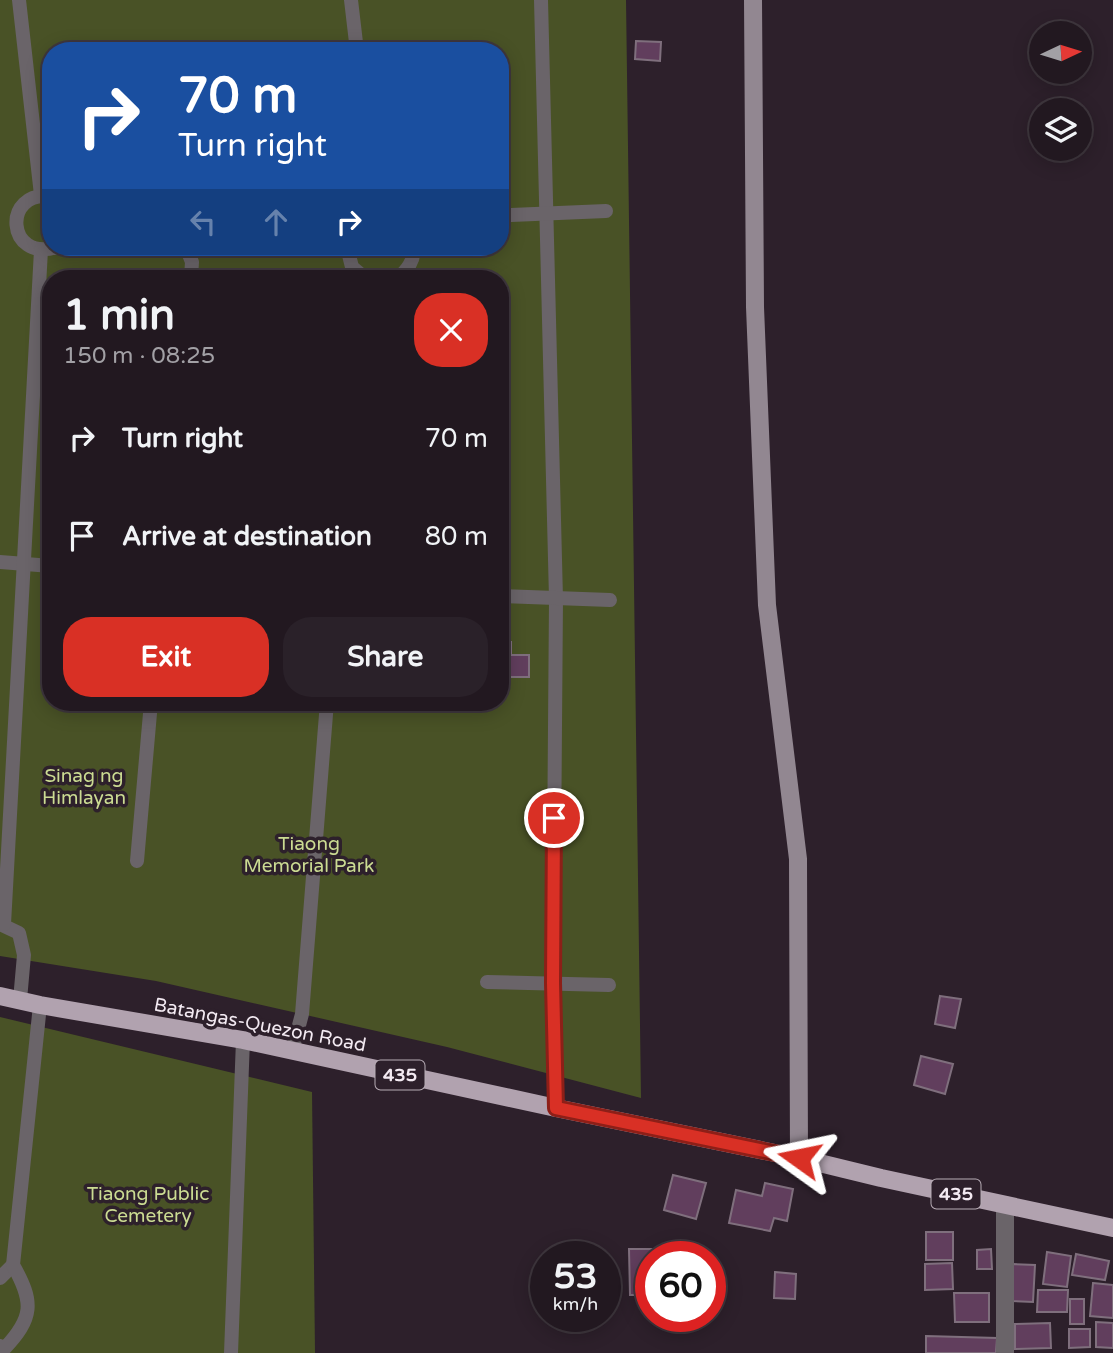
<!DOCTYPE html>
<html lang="en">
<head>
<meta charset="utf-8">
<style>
	body { margin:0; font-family:"Varela Round",sans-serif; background:#2a2129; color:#f1f3f6; height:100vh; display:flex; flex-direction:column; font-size:26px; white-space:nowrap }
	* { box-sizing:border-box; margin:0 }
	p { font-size:23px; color:#a2a0a5 }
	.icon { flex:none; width:38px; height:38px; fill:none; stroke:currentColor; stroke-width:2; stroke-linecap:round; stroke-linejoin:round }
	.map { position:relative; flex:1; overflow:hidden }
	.sheet { position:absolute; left:42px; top:270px; width:467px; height:441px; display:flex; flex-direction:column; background:#221820; border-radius:28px; box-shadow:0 4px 18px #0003,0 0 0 2px #3f373e }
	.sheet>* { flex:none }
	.top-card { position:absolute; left:42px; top:42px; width:467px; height:214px; border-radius:28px; box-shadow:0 4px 18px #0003,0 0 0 2px #3f373e; background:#1a4fa0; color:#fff; overflow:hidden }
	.needle { width:46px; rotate:86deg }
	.buttons { position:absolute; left:1029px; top:21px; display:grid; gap:14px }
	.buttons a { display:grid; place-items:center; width:63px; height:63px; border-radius:50%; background:#221820; box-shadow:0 4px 18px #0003,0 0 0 2px #3f373e; font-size:35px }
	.speed { position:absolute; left:530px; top:1241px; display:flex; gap:14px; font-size:35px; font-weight:700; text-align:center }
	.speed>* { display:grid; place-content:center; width:91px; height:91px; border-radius:50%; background:#221820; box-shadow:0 4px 18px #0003,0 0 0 2px #3f373e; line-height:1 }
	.speed small { font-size:18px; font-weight:400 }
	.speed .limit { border:10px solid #d22; background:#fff; color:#111 }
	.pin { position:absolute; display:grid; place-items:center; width:60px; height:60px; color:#fff; margin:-30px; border:4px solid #fff; border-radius:50%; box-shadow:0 2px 7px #0007 }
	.me { position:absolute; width:77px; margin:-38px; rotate:282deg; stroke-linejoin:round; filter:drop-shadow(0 0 5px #0008) }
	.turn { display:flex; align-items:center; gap:24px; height:147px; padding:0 21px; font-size:32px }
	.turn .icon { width:91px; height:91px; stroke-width:2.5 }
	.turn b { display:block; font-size:49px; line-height:60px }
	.lanes { display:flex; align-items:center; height:66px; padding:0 21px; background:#0003; justify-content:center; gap:35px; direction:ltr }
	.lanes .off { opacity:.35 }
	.round { display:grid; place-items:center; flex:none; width:74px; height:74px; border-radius:28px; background:#2a2129 }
	.headline { display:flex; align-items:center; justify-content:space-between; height:119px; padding:0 21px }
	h1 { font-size:42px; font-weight:700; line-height:52px }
	.cta { display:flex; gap:14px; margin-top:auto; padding:14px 21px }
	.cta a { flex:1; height:80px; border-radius:28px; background:#d93025; color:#fff; font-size:28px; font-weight:700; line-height:80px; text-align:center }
	.cta a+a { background:#2a2129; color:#f1f3f6 }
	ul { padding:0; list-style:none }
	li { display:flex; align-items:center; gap:21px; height:98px; padding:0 21px }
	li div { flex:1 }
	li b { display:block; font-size:26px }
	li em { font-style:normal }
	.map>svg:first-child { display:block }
	.green { fill:#495226; fill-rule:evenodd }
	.building { fill:#613e5d; stroke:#7f6f7d; stroke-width:2 }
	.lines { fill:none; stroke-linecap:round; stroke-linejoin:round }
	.lane { stroke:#6a6469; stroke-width:14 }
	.street { stroke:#6a6469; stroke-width:18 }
	.secondary { stroke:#928791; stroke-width:18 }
	.primary { stroke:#b1a2af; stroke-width:18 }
	.route-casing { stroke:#8d1f18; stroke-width:18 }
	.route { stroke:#d93025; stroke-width:12 }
	.labels { text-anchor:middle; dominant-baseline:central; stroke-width:7; stroke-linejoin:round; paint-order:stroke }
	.shield { fill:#2d202b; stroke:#b8adb6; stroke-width:2 }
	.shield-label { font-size:18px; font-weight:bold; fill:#f3eaf2 }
	.park-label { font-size:19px; fill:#cbdb92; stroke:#2d202b }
	.street-label { font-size:19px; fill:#f3eaf2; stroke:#2d202b }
</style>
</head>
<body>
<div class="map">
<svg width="1113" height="1353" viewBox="0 0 1113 1353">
	<rect width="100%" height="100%" fill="#2d202b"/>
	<g class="green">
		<path d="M0,0H626L641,1098L447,1047L156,981L0,956ZM51,51H500V247H51ZM51,278H500V702H51Z"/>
		<polygon points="0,1017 312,1092 315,1353 0,1353"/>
	</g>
	<g class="building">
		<polygon points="636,41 661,42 660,61 635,59"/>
		<polygon points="500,642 511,642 511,655 529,655 529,677 500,677"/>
		<polygon points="940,996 961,999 955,1028 935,1024"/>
		<polygon points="921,1056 953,1064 945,1094 914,1085"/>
		<polygon points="673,1175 706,1183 696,1219 664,1210"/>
		<polygon points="765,1183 793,1189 787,1221 774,1218 770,1231 729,1223 736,1190 762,1196"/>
		<rect x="926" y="1232" width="27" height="28"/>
		<polygon points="629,1249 666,1249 666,1256 651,1256 651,1295 630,1295"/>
		<polygon points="991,1249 992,1269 977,1269 977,1250"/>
		<polygon points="1047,1252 1071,1256 1067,1287 1043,1284"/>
		<polygon points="1076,1254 1109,1261 1105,1280 1072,1275"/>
		<polygon points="952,1263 953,1289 925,1290 925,1264"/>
		<polygon points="1013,1264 1035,1265 1033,1302 1011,1301"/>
		<polygon points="775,1272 796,1274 795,1299 774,1298"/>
		<polygon points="1093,1283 1113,1285 1113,1318 1090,1316"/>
		<polygon points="1038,1290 1068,1290 1067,1312 1037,1312"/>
		<polygon points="954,1293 989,1293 989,1322 955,1322"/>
		<rect x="1070" y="1299" width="14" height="25"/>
		<polygon points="1096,1322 1113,1323 1113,1348 1096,1347"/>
		<polygon points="1050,1323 1051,1348 1015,1349 1015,1324"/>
		<polygon points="1069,1329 1090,1329 1090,1347 1069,1348"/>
		<polygon points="926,1336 997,1338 996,1353 926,1353"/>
	</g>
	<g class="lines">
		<g class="lane">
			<polyline points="19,0 41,195"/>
			<polyline points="351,0 357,51"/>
			<polyline points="541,0 556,599 553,983 556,1108"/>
			<path d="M51,197C2,189 6,263 57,247"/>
			<polyline points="511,215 606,211"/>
			<polyline points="186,247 192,262 191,278"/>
			<polyline points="347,247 352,267 365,278"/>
			<path d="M398,278C408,269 414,261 414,247"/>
			<polyline points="0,562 51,566"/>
			<polyline points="504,596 610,600"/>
			<polyline points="137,861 151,702"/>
			<polyline points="0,924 19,933 24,955 20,1000"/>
			<polyline points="4,924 41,250"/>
			<polyline points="487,982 609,985"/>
			<polyline points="292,1052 302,1014 327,702"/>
			<polyline points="0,1278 13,1265"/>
			<path d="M0,1346L3,1350C34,1318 34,1302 13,1265L40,1005"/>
			<polyline points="231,1353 243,1040"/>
		</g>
		<polyline class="street" points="1005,1353 1005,1205"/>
		<polyline class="secondary" points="753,0 755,307 767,605 798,859 799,1158"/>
		<polyline class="primary" points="0,996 40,1005 243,1040 556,1108 799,1158 881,1178 1113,1228"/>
	</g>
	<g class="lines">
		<g class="route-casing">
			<polyline id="route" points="554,818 553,983 556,1108 799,1158"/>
		</g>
		<use href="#route" class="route"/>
	</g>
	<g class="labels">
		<g class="shield">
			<rect x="375.5" y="1060.5" width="49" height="29" rx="5"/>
			<rect x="931.5" y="1179.5" width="49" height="29" rx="5"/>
		</g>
		<g class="shield-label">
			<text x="400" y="1075">435</text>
			<text x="956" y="1194">435</text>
		</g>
		<g class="park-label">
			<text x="84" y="776">Sinag ng<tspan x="84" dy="22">Himlayan</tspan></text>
			<text x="309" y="844">Tiaong<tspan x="309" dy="22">Memorial Park</tspan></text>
			<text x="148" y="1194">Tiaong Public<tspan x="148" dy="22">Cemetery</tspan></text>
		</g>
		<g class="street-label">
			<text transform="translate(260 1025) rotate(11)">Batangas-Quezon Road</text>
		</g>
	</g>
</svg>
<div class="buttons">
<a><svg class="needle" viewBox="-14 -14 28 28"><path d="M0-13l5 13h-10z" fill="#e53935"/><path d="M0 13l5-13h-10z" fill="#a2a0a5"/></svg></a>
<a><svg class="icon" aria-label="layers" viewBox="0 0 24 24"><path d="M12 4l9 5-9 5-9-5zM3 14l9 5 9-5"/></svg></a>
</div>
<div class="speed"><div>53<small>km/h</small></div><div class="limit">60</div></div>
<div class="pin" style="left:554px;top:818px;background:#d93025"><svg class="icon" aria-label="arrive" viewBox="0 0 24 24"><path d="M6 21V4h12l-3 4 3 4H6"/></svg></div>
<svg class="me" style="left:799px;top:1158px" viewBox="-20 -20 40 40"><path d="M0-17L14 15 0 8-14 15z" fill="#d93025" stroke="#fff" stroke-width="4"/></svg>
<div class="top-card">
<div class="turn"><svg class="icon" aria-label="right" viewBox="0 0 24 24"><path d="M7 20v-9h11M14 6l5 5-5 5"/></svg><div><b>70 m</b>Turn right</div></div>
<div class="lanes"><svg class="icon off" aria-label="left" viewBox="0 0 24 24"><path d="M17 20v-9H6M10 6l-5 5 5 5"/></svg><svg class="icon off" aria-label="ahead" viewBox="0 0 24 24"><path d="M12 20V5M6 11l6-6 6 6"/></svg><svg class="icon" aria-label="right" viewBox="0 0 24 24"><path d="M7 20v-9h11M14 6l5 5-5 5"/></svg></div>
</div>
<section class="sheet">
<div class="headline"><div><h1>1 min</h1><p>150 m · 08:25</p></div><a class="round" style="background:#d93025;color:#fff"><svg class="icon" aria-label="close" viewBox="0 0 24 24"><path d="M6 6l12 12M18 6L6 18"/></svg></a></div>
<ul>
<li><svg class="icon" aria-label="right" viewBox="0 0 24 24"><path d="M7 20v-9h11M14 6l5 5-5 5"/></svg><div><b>Turn right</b></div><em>70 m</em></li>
<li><svg class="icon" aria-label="arrive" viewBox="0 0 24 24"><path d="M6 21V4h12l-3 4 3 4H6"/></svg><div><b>Arrive at destination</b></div><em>80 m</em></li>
</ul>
<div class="cta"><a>Exit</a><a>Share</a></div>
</section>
</div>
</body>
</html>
